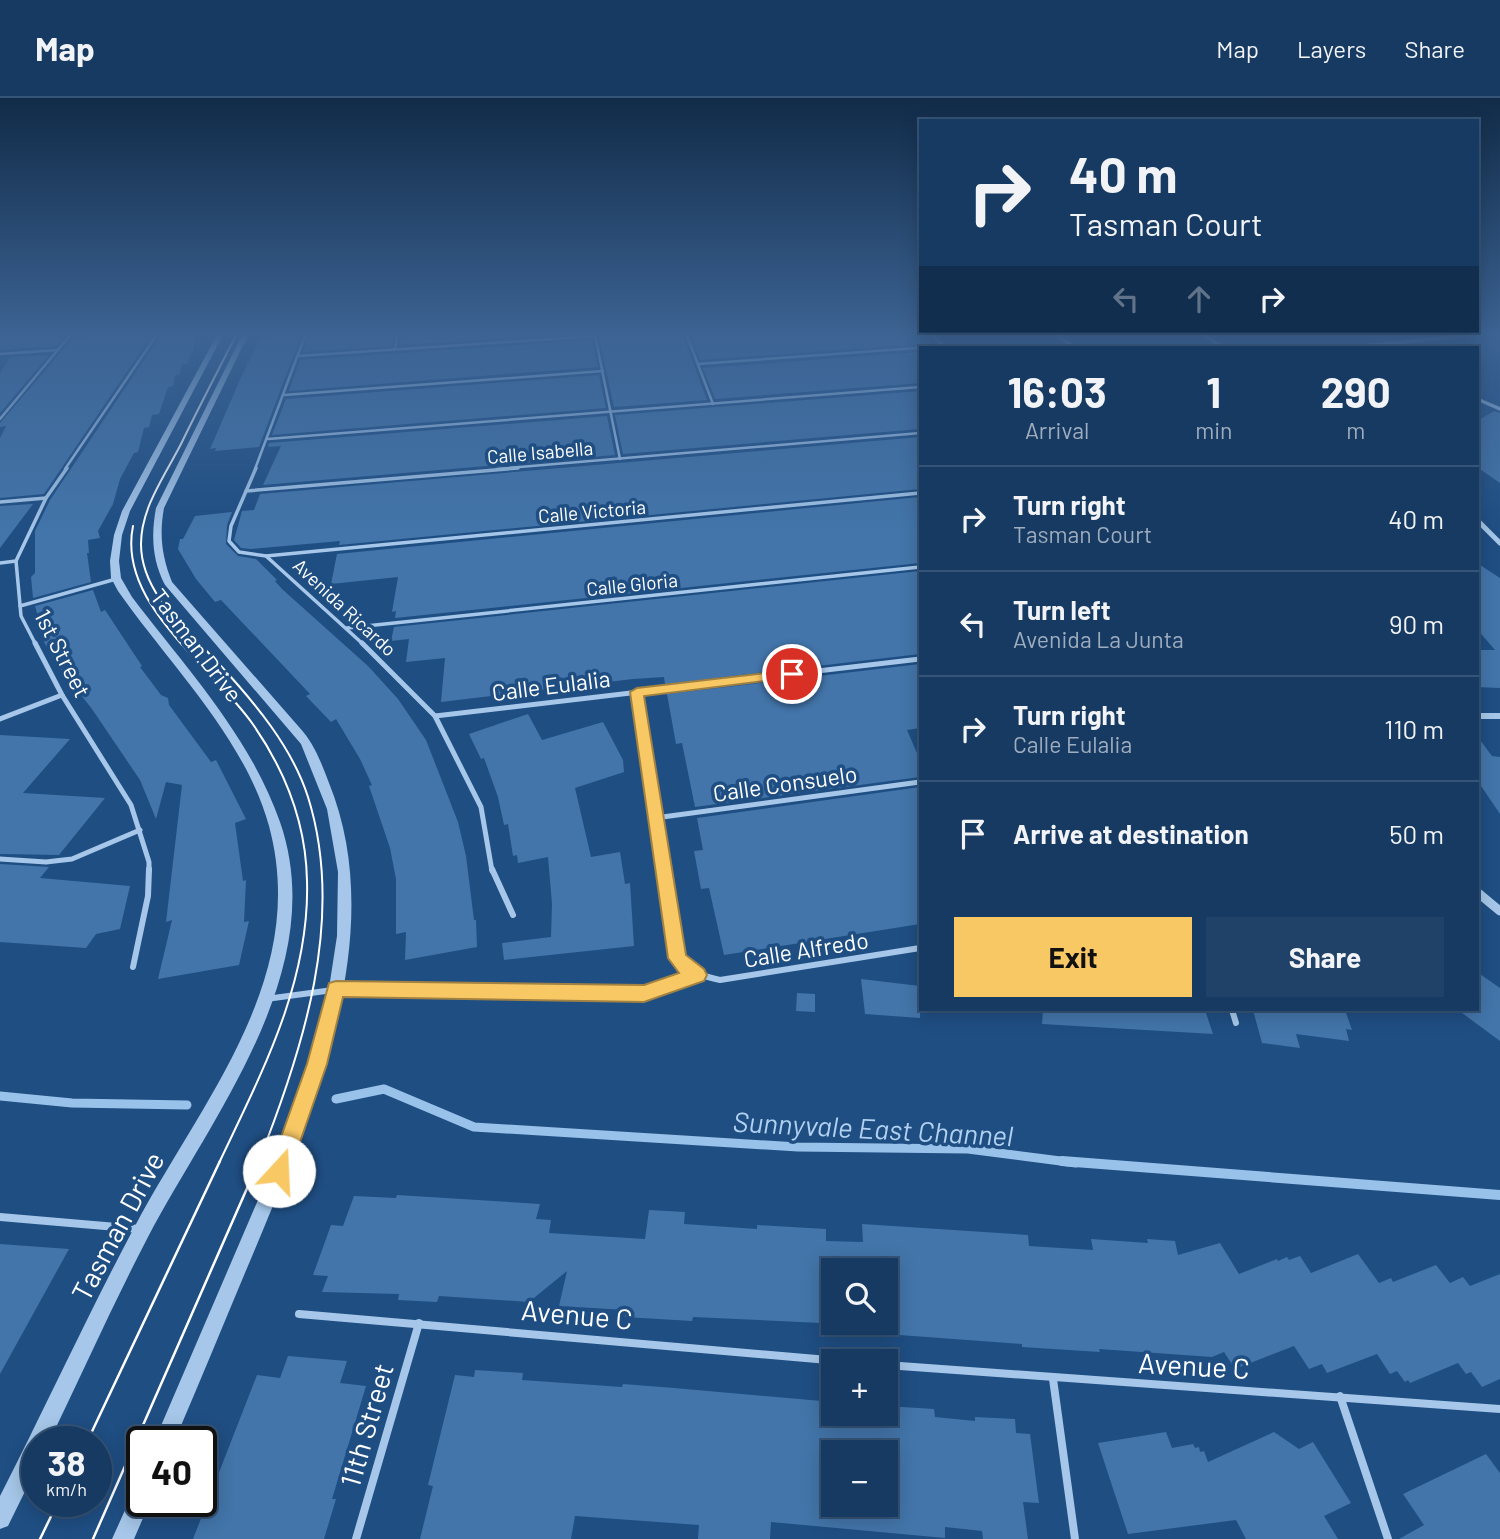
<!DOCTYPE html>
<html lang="en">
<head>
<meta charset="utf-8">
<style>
	body { margin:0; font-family:Barlow,sans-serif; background:#204168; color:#f1f3f6; height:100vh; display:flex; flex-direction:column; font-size:26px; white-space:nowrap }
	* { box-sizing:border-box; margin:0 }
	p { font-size:23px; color:#9eadbe }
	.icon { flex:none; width:38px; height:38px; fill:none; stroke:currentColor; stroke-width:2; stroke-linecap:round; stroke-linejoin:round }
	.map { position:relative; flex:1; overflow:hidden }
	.panel { position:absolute; left:919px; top:248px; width:560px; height:665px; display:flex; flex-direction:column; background:#173a62; border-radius:0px; box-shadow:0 4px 18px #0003,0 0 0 2px #365477 }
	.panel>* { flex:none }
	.banner { position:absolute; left:919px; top:21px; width:560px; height:214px; border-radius:0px; box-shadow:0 4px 18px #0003,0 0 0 2px #365477; background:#173a62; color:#f1f3f6; overflow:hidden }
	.controls { position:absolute; left:821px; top:1160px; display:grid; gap:14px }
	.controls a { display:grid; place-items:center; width:77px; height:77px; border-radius:0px; background:#173a62; box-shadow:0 4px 18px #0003,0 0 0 2px #365477; font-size:35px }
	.speed { position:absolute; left:21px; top:1328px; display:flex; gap:14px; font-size:35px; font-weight:700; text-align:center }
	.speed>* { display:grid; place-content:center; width:91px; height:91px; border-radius:50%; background:#173a62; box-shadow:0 4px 18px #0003,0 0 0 2px #365477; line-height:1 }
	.speed small { font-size:18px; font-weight:400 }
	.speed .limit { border:4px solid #111; border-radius:10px; background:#fff; color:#111 }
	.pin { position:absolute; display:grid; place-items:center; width:60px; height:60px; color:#fff; margin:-30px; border:4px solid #fff; border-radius:50%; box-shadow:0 2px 7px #0007 }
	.me { position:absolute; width:77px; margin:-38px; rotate:20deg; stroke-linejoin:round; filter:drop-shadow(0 0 5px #0008) }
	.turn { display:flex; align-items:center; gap:24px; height:147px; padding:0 35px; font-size:32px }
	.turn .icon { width:91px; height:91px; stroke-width:2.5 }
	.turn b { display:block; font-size:49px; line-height:60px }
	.lanes { display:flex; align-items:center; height:66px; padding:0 35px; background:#0003; justify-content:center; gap:35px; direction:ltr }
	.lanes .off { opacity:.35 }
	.eta { display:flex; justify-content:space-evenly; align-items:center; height:119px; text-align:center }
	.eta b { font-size:42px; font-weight:700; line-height:49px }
	.button { display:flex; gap:14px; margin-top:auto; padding:14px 35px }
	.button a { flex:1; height:80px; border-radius:0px; background:#f8c865; color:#111; font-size:28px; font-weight:700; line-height:80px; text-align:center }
	.button a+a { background:#204168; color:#f1f3f6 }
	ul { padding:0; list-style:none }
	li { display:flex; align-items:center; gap:21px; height:105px; padding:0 35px; border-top:2px solid #365477 }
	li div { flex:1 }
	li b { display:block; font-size:26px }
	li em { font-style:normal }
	header { display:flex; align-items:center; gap:42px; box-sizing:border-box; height:98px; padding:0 35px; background:#173a62; border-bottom:2px solid #365477 }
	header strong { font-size:33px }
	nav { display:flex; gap:38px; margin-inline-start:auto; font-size:24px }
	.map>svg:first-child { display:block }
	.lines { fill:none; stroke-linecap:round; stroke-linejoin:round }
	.stream-far1 { stroke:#99c2eb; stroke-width:9 }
	.stream { stroke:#99c2eb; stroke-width:10 }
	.building { fill:#4375aa; fill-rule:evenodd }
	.service-far4 { stroke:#a6c7e9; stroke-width:2.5 }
	.service-far3 { stroke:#a6c7e9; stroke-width:3.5 }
	.service-far2 { stroke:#a6c7e9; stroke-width:5 }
	.service-far1 { stroke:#a6c7e9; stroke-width:6 }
	.service { stroke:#a6c7e9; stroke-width:8 }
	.minor-far3 { stroke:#a6c7e9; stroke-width:3.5 }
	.minor-far2 { stroke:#a6c7e9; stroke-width:5 }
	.minor-far1 { stroke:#a6c7e9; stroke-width:6 }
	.minor { stroke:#a6c7e9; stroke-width:9 }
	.tertiary { fill:#a6c7e9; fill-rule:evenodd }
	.tram-far1 { stroke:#fff; stroke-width:2 }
	.tram { stroke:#fff; stroke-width:2.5 }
	.route { fill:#f8c865; stroke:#a18242; stroke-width:2 }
	.labels { text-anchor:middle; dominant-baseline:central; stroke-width:7; stroke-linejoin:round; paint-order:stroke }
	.far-street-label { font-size:19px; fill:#fff; stroke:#1f4e83 }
	.street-label { font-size:23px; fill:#fff; stroke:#1f4e83 }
	.near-water-label { font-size:28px; font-style:italic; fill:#b1d1f1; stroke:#1f4e83 }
	.near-street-label { font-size:28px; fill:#fff; stroke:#1f4e83 }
</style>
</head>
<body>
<header>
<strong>Map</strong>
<nav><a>Map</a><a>Layers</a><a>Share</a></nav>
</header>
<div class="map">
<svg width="1500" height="1441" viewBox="0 0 1500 1441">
	<rect width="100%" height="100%" fill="#1f4e83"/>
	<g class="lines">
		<g class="stream-far1">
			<polyline points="0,998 72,1005 187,1007"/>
			<polyline points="336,1001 384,991 474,1029 798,1049 968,1051 1076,1065"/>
		</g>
		<polyline class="stream" points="1062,1063 1500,1097"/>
	</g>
	<g class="building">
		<polygon points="0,235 62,235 59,241 62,241 56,248 0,252"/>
		<polygon points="116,235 153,235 44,396 0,400 0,340 6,328 0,329 0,325 73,240"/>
		<polygon points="162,235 196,235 193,255 190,256 188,266 182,266 180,276 175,278 173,288 168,289 159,316 152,317 149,329 144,330 138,354 134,355 120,381 113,406 98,433 100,440 88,442 89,455 87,455 91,484 33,500 31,479 35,475 35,433 50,402"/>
		<polygon points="268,235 302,235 259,349 215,353 216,350 210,351 242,277 261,239 266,239"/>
		<polygon points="310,235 394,235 392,248 303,254"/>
		<polygon points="402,235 409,237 584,235 400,247"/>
		<polygon points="598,235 682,235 707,302 614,309"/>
		<polygon points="690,235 920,235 920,246 700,262"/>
		<polygon points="592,242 598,269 289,293 300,262"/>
		<polygon points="920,254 920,285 715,301 703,270"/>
		<polygon points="49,257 0,315 0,275 10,259"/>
		<polygon points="599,277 606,310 272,337 286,301"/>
		<polygon points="920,293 920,331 623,356 615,317"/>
		<polygon points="1494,313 1500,315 1500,385 1477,369 1477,323"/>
		<polygon points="607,318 615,357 263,387 281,348 268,349 269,345"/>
		<polygon points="920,339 920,391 339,447 340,443 251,451 241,450 234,442 242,413 254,412 260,396"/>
		<polygon points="920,399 920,465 395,520 396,513 392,514 398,479 331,486 337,456"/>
		<polygon points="33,406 0,450 0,408"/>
		<polygon points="232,414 227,427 226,446 238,458 256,461 277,482 275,483 282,491 368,568 398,601 426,642 458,724 466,758 474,822 476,822 477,849 405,862 406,834 396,836 396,781 390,750 369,688 372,687 360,661 336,621 331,624 306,598 310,596 221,502 215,504 196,481 178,451 180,441 183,441 195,418"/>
		<polygon points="1477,465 1500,480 1500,590 1477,589 1477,552 1495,552 1477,531"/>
		<polygon points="920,473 920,556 665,586 664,579 633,581 441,604 445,560 406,564 409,541 391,543 394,529"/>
		<polygon points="93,492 101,514 105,512 142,568 140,569 161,597 168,600 169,607 211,664 216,662 246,721 235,725 243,783 246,782 244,824 249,823 239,867 158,881 172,822 166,824 182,687 166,684 156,721 140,682 92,611 59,569 44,544 38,525 40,525 35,508"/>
		<polygon points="920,566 920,630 907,632 920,662 920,679 695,709 682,645 676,646 667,596"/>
		<polygon points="528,616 542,642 603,624 623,662 624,674 575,690 591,759 620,754 625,786 630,785 634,848 504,862 502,845 551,839 552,806 548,759 518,765 517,757 513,758 508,726 504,727 498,699 484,660 481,661 469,636"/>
		<polygon points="0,637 70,641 23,695 105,700 59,757 0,756"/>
		<polygon points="1477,638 1492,658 1500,659 1500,716 1477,682"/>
		<polygon points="920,689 920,826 724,857 709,790 701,791 694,753 703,752 697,720"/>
		<polygon points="0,766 49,769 40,780 130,788 120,831 96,836 86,850 0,844"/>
		<polygon points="1477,874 1500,890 1500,943 1458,912 1477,912"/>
		<polygon points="861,881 920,888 920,920 865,916"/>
		<polygon points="797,895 815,896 815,914 796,913"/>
		<polygon points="1043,912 1205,912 1213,936 1042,926"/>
		<polygon points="1253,912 1345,912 1352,932 1346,931 1349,943 1296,936 1300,950 1262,945"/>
		<polygon points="397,1097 540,1106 536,1121 551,1122 549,1135 645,1141 649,1112 685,1114 684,1126 757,1131 757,1127 826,1131 826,1143 863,1144 862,1126 1028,1137 1029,1148 1093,1152 1091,1141 1148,1145 1147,1141 1175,1143 1178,1157 1220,1145 1239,1176 1277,1161 1278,1163 1287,1159 1289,1162 1300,1158 1311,1175 1358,1156 1379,1185 1391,1180 1393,1184 1436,1167 1450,1185 1463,1179 1470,1188 1500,1176 1500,1281 1482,1289 1471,1274 1466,1276 1458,1265 1410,1285 1408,1282 1405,1284 1397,1273 1390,1276 1377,1256 1327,1275 1322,1266 1309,1271 1294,1248 1235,1271 1224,1254 1212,1259 1099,1251 1100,1254 1022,1249 1022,1246 886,1236 886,1172 833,1172 833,1219 821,1218 821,1225 693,1219 692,1223 625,1219 626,1212 559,1208 567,1173 529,1204 439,1198 437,1204 398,1202 399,1196 322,1194 328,1178 313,1177 331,1127 343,1128 354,1098 396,1100"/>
		<polygon points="0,1146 69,1151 0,1276"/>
		<polygon points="288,1258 347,1263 340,1285 366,1288 332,1401 336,1401 324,1441 193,1441 257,1277 280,1280"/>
		<path d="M475,1272L523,1275L522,1282L622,1289L623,1286L674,1290L833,1304V1316H886V1308L934,1311L935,1319L975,1323V1319L1015,1321L1016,1335L1030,1336L1039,1405L1023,1404L1028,1441H983L982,1433L945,1429V1440L771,1424L770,1441H698L699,1427L575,1418L571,1441H420L433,1388L428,1387L455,1277L474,1279ZM833,1354H886V1407H833Z"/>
		<polygon points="1166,1334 1172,1350 1193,1346 1195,1350 1199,1349 1200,1354 1204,1353 1208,1364 1274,1334 1299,1351 1313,1344 1351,1405 1324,1418 1338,1441 1246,1441 1236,1422 1128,1436 1098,1345"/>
		<polygon points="1486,1356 1500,1375 1500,1441 1399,1441 1424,1427 1403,1396"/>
	</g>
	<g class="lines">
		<g class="service-far4">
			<polyline points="686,235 713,306"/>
			<polyline points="930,235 946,250"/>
			<polyline points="595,237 620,361"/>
			<polyline points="395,251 398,235"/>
			<polyline points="0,256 58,252"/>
			<polyline points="298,258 596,238"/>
			<polyline points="698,266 944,248"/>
			<polyline points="284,297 603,273"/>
			<polyline points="0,321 72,235"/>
			<polyline points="268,341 920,289"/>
			<polyline points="65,371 158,235"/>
			<polyline points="255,371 306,235"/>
			<polyline points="497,371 920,335"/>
		</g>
		<g class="service-far3">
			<polyline points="256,370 231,428 229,443 239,454 266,458 920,395"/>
			<polyline points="246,393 518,370"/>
			<polyline points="0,404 46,400"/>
			<polyline points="266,458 364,547"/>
			<polyline points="0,465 16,463"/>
			<polyline points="20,508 116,481"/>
			<polyline points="347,530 920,469"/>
			<polyline points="36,547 21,518 16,463 46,400 67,370"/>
		</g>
		<g class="service-far2">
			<polyline points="35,545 62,597 131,707 149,764 149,773"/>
			<polyline points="362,545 435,618 481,709 492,773"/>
			<polyline points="637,594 665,773"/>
			<polyline points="435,618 920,561"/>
			<polyline points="0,621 62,597"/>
			<polyline points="655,720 920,684"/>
			<polyline points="0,761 46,764 72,761 140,732"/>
		</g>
		<g class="service-far1">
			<polyline points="492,771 513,817"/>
			<path d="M664,771C667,788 673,854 681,863C691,875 706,879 720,882L920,850"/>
			<polyline points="133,869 148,798 149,771"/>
			<polyline points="266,901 333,892"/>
			<polyline points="1232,912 1236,925"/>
		</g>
		<g class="service">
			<polyline points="0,1119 140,1131"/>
			<polyline points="299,1216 851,1264"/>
			<polyline points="886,1267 1500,1311"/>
			<polyline points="1053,1281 1075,1441"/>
			<polyline points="1340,1298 1388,1441"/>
			<polyline points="356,1441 419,1225"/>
		</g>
		<g class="minor-far3">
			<polyline points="1054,235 1075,250"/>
			<polyline points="1200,235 1225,250"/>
			<polyline points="1343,250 1492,235"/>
			<polyline points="1477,301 1500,311"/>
		</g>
		<polyline class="minor-far2" points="1477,422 1500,445"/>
		<polyline class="minor-far1" points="1477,618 1500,618"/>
		<g class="minor">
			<polyline points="1477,794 1500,813"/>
			<polyline points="336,891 644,896 697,877"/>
		</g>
		<g class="tertiary">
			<path d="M218,235H224L130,413L122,437L119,463L121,480L132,499C186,570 250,638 280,724C331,871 213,1016 148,1139C113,1206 82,1276 49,1344H37V1369L8,1428L0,1431V1398C46,1308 88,1216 135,1128C202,1002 310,880 269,728C245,640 169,566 118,493L111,480L110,463L114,437L122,413Z"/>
			<path d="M243,235H249L164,410C159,437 162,459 172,484L299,629C314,645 321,664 329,685C389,833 316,1005 258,1144C230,1210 203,1277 174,1344H154L264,1088L288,1030L309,967L327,903L337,838L338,774L327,711L301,646L165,487C152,462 151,437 156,410Z"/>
			<polygon points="142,1387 142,1404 150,1404 134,1441 112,1441 135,1390"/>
		</g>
		<g class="tram-far1">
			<path d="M237,235C219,271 200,307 182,344C166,376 141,409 141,446C141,497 189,533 220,567C255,605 292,649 308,699C346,820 303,952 258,1065"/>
			<path d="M133,428C117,506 211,567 252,625C285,672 306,725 307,783C310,885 261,976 219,1065"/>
		</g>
		<g class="tram">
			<polyline points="87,1344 220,1063"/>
			<polyline points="40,1441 58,1404"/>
			<polyline points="93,1441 259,1063"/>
		</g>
	</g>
	<linearGradient id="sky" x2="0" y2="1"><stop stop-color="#112b48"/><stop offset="0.54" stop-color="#3c6393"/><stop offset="1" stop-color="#3c6393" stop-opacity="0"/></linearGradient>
	<rect width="1500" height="437" fill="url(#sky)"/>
	<polygon class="route" points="792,572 796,573 796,579 644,598 686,857 704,871 707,877 704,883 644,904 343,899 327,966 290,1073 287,1080 279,1084 272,1080 269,1073 307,966 329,885 336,883 644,887 679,875 668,860 630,594 637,590"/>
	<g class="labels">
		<g class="far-street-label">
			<text transform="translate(540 354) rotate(-5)">Calle Isabella</text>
			<text transform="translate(592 413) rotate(-5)">Calle Victoria</text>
			<text transform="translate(632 486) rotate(-6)">Calle Gloria</text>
			<text transform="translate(345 509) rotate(43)">Avenida Ricardo</text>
		</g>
		<g class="street-label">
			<text transform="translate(197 547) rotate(53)">Tasman Drive</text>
			<text transform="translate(63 555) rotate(63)">1st Street</text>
			<text transform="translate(551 587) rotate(-7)">Calle Eulalia</text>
			<text transform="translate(785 685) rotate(-8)">Calle Consuelo</text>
			<text transform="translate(806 851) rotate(-9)">Calle Alfredo</text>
		</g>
		<g class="near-water-label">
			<text transform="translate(873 1030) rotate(3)">Sunnyvale East Channel</text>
		</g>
		<g class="near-street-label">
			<text transform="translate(117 1128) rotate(-62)">Tasman Drive</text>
			<text transform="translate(577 1216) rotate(5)">Avenue C</text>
			<text transform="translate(1194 1267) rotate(3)">Avenue C</text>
			<text transform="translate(366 1327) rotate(-74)">11th Street</text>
		</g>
	</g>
</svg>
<div class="controls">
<a><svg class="icon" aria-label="search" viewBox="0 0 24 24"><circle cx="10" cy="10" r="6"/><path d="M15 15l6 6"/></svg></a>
<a>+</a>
<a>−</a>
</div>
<div class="speed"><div>38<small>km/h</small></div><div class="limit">40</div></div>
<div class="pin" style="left:792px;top:576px;background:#d93025"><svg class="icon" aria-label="arrive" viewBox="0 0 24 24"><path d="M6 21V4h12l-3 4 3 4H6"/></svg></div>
<svg class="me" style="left:279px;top:1073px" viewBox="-20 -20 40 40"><circle r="19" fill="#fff"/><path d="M0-13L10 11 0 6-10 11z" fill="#f8c865"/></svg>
<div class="banner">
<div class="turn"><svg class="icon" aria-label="right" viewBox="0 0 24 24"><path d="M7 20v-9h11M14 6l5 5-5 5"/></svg><div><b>40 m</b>Tasman Court</div></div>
<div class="lanes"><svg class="icon off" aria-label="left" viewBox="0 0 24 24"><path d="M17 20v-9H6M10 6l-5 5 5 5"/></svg><svg class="icon off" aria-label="ahead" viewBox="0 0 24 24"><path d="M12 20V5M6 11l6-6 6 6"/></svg><svg class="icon" aria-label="right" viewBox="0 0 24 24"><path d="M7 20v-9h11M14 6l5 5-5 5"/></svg></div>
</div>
<section class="panel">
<div class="eta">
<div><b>16:03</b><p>Arrival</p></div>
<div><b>1</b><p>min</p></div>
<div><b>290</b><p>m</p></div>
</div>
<ul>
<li><svg class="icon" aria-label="right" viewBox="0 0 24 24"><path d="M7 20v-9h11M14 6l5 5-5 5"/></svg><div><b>Turn right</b><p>Tasman Court</p></div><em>40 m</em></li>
<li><svg class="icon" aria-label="left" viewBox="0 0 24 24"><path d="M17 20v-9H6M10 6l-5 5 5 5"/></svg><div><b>Turn left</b><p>Avenida La Junta</p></div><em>90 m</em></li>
<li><svg class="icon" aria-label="right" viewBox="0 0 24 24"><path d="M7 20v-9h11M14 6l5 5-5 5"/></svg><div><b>Turn right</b><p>Calle Eulalia</p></div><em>110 m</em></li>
<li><svg class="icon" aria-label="arrive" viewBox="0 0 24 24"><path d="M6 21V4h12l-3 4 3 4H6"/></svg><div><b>Arrive at destination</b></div><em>50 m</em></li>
</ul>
<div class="button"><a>Exit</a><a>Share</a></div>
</section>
</div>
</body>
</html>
